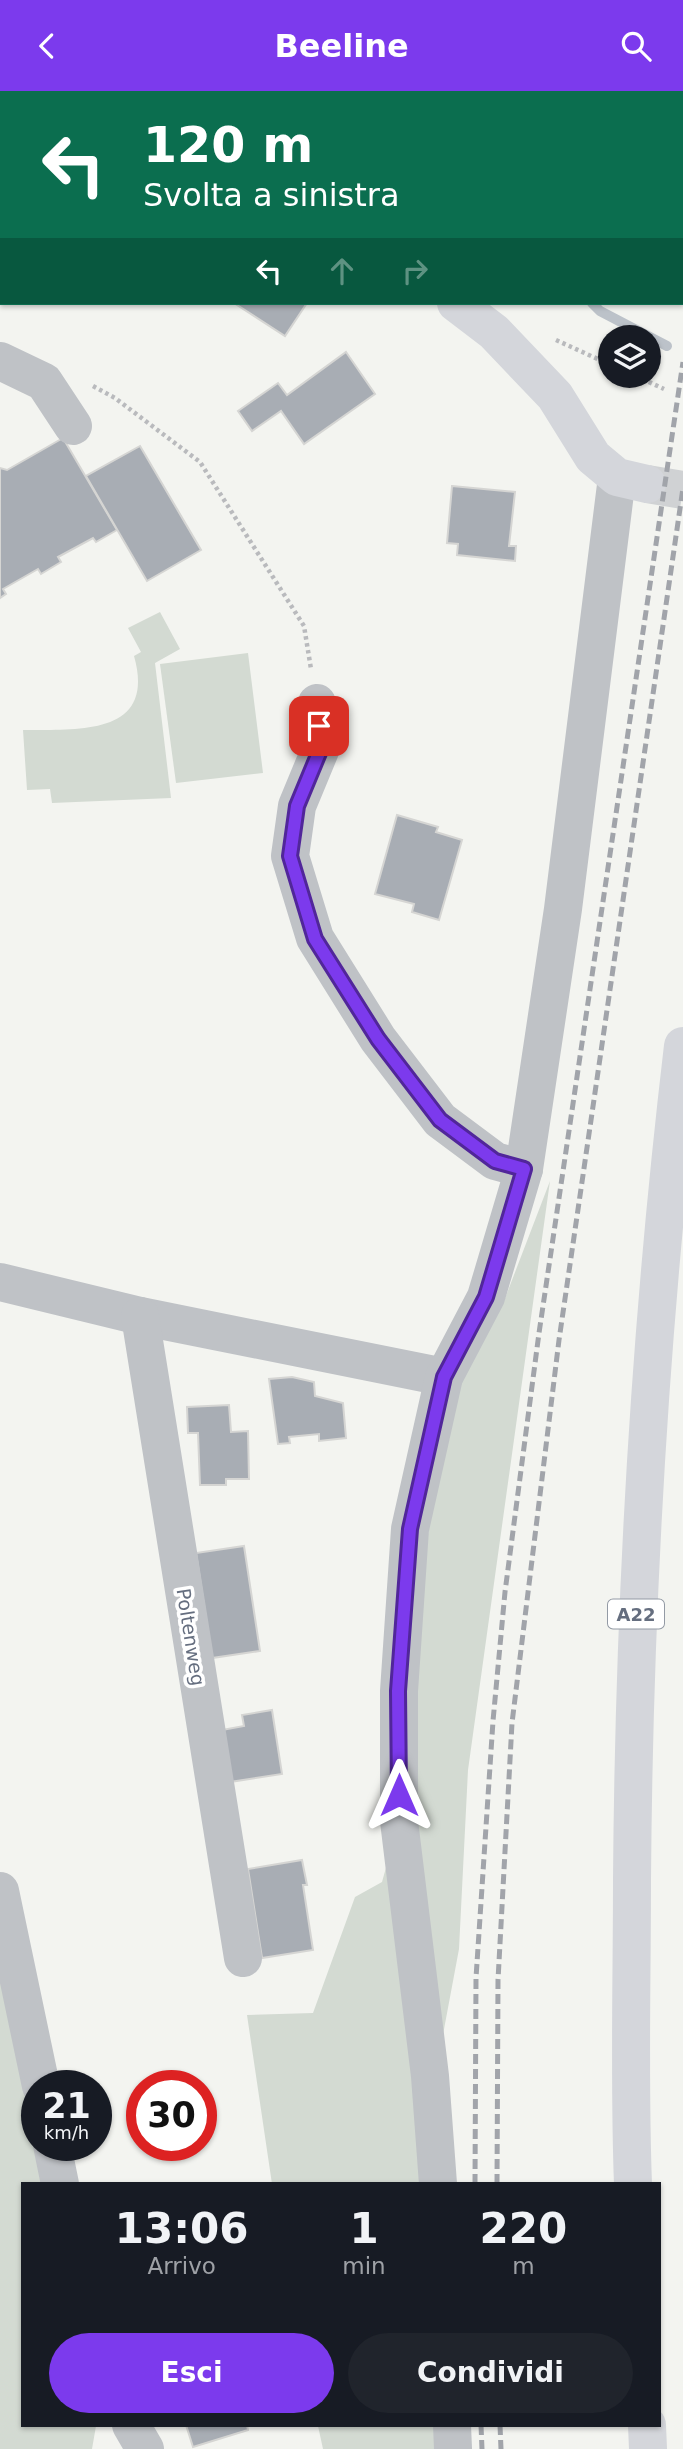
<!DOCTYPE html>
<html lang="it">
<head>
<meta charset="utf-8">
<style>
	body { margin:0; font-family:"DejaVu Sans",sans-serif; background:#20242c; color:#f1f3f6; height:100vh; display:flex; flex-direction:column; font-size:26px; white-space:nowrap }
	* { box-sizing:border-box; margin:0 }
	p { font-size:23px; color:#9ea1a6 }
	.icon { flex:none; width:38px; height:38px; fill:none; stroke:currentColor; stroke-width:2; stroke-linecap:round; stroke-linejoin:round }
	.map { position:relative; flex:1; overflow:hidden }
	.side { position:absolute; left:21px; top:2091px; width:640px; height:245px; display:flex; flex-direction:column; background:#171b24; border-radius:0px; box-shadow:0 2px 5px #0004 }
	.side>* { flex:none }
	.banner { position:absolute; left:0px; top:0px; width:684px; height:214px; box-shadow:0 2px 5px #0004; background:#0b6e4f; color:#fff; overflow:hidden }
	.fabs { position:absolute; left:598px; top:234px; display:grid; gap:14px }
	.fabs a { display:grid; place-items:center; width:63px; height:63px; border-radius:50%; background:#171b24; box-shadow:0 2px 5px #0004; font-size:35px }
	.speed { position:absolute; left:21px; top:1979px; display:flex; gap:14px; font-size:35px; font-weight:700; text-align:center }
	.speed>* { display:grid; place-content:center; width:91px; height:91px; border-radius:50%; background:#171b24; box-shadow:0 2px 5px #0004; line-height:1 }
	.speed small { font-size:18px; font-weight:400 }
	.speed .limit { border:10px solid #d22; background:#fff; color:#111 }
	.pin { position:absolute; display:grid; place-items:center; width:60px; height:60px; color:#fff; margin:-30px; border-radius:14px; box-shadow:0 4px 10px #0006 }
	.me { position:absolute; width:77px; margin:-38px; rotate:0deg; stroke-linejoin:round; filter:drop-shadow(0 0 5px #0008) }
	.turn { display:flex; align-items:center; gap:24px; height:147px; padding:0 28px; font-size:32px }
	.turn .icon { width:91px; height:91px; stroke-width:2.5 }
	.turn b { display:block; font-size:49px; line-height:60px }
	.lanes { display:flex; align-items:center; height:66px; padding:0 28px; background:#0003; justify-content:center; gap:35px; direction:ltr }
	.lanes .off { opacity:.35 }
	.eta { display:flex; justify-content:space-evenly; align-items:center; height:119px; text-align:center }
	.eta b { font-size:42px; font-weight:700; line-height:49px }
	.button { display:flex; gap:14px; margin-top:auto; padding:14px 28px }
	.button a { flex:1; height:80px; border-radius:42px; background:#7c3aed; color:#fff; font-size:28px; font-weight:700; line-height:80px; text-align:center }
	.button a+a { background:#20242c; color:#f1f3f6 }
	header { display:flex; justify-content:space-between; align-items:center; height:91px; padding:0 28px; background:#7c3aed; color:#fff; font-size:32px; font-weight:700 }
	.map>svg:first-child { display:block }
	.green { fill:#d3dad2 }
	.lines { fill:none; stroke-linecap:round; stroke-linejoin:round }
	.stream { stroke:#bcc2c9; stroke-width:10 }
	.building { fill:#a8adb4; stroke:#d5d5d3; stroke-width:2 }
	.secondary-tunnel { stroke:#d0d2d4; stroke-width:38; stroke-dasharray:38 19; stroke-linecap:butt }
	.path { stroke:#b9babd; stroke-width:4.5; stroke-dasharray:3.5 3.5; stroke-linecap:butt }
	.lane { stroke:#bfc2c6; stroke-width:21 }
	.street { stroke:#bfc2c6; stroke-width:38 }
	.secondary { stroke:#d4d6db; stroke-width:38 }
	.highway { stroke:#d4d6db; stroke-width:38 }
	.rail { stroke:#a1a4aa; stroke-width:5; stroke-dasharray:10 5; stroke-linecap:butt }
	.route-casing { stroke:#51269a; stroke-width:18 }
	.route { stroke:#7c3aed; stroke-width:12 }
	.labels { text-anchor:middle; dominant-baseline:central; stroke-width:7; stroke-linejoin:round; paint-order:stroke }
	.shield { fill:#fff; stroke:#939aa5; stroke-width:2 }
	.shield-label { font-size:18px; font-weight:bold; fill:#656e7f }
	.street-label { font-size:19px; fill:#656e7f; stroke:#fff }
</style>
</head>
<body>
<header><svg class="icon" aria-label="back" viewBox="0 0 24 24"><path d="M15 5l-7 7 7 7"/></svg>Beeline<svg class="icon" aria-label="search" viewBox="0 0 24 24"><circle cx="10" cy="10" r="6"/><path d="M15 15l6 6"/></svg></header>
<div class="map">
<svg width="683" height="2358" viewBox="0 0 683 2358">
	<rect width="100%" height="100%" fill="#f3f4f0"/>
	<g class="green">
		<path d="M160,521L180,558L155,572L171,707L52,712L50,698L27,699L23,639C76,638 157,646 134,565L141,561L128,537Z"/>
		<polygon points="248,562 263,682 176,692 160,573"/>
		<polygon points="550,1090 468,1679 459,1858 425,2040 428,2093 272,2093 247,1924 313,1922 355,1806 382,1791 399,1730 444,1286 504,1210"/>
		<polygon points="0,1868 37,1995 37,2054 60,2093 23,2093 23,2334 96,2335 92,2358 0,2358"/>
		<polygon points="318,2335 442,2335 443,2358 323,2358"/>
	</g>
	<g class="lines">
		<g class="stream">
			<polyline points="259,0 262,2"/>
			<polyline points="592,212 600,220 667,255"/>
		</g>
	</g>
	<g class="building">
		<polygon points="234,212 307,212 285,245"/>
		<polygon points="346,261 375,303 304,353 281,320 252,340 238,320 278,292 287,304"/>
		<polygon points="63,347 117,439 96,451 93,447 58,466 61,471 41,483 38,478 3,498 6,503 0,507 0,377 7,379"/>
		<polygon points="140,355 201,459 147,490 86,385"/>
		<polygon points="452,395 515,401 509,455 516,455 515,470 457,464 458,453 447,452"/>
		<polygon points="397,724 438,736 436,741 462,749 439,829 412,821 414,813 375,803"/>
		<polygon points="292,1286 314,1291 315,1305 343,1312 346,1347 319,1350 319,1343 289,1346 290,1352 278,1353 269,1288"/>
		<polygon points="229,1314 231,1341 248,1340 249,1388 226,1388 226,1394 200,1394 198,1342 188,1342 187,1316"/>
		<polygon points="244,1455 260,1560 212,1567 196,1462"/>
		<polygon points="272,1619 282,1683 230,1691 222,1639 244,1635 242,1624"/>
		<polygon points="302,1769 307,1794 303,1794 313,1859 262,1867 248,1778"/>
		<polygon points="186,2334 247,2334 248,2339 193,2356"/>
	</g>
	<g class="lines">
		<polyline class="secondary-tunnel" points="647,393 683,399"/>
		<g class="path">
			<polyline points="556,249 611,274"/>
			<polyline points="636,285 664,298"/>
			<polyline points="93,295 115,307 200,371 304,535 311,578"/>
		</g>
		<polyline class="lane" points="615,2 616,0"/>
		<g class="street">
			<polyline points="0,270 44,291 73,335"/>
			<polyline points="317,612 321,657 297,715 290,765 315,847 378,948 440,1029 495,1070 524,1078"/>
			<polyline points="0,1191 140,1225 444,1286"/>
			<polyline points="140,1225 243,1867"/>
			<polyline points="0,1800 41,1995"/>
			<polyline points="52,2054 60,2093"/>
			<polyline points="438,2093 430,1985 399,1730 399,1600 410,1438 444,1286 486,1206 524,1078 563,818 617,386"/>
			<polyline points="131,2334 145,2358"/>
			<polyline points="452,2334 453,2358"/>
		</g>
		<g class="secondary">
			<polyline points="118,0 122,2"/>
			<polyline points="456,212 494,241 555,305 593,366 617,386 647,393"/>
		</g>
		<g class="highway">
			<path d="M633,2093C629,1991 632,1891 632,1789C634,1508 650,1234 683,955"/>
			<polyline points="647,2334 648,2358"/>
		</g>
		<g class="rail">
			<polyline points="475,2093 476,1887 493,1630 505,1501 539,1242 683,271"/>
			<polyline points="497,2093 498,1889 512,1632 559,1249 683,397"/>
			<polyline points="481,2334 482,2358"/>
			<polyline points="500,2334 501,2358"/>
		</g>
	</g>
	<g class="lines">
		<g class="route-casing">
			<polyline id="route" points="319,635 321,657 297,715 290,765 315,848 378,948 440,1029 495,1070 524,1078 486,1206 444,1286 410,1438 398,1600 399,1704"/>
		</g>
		<use href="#route" class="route"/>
	</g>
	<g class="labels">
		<rect class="shield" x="608" y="1508.5" width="56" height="29" rx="5"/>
		<g class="shield-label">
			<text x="636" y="1523">A22</text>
		</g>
		<g class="street-label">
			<text transform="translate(191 1546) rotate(81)">Poltenweg</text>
		</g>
	</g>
</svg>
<div class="fabs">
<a><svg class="icon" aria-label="layers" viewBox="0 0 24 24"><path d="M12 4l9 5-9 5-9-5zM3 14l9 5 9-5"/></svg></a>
</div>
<div class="speed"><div>21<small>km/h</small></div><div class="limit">30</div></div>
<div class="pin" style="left:319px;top:635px;background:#d93025"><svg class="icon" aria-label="arrive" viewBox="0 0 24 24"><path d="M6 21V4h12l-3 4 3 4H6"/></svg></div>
<svg class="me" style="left:399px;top:1704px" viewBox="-20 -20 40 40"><path d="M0-17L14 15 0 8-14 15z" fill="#7c3aed" stroke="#fff" stroke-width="4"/></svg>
<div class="banner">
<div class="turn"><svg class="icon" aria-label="left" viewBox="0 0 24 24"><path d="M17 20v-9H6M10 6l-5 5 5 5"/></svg><div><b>120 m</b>Svolta a sinistra</div></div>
<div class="lanes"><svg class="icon" aria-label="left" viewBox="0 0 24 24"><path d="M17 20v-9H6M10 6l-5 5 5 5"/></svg><svg class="icon off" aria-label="ahead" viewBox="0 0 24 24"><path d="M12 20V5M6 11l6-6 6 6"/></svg><svg class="icon off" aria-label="right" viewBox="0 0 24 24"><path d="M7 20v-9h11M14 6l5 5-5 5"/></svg></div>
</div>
<section class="side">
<div class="eta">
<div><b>13:06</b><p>Arrivo</p></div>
<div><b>1</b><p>min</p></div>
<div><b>220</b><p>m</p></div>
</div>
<div class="button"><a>Esci</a><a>Condividi</a></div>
</section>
</div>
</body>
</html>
